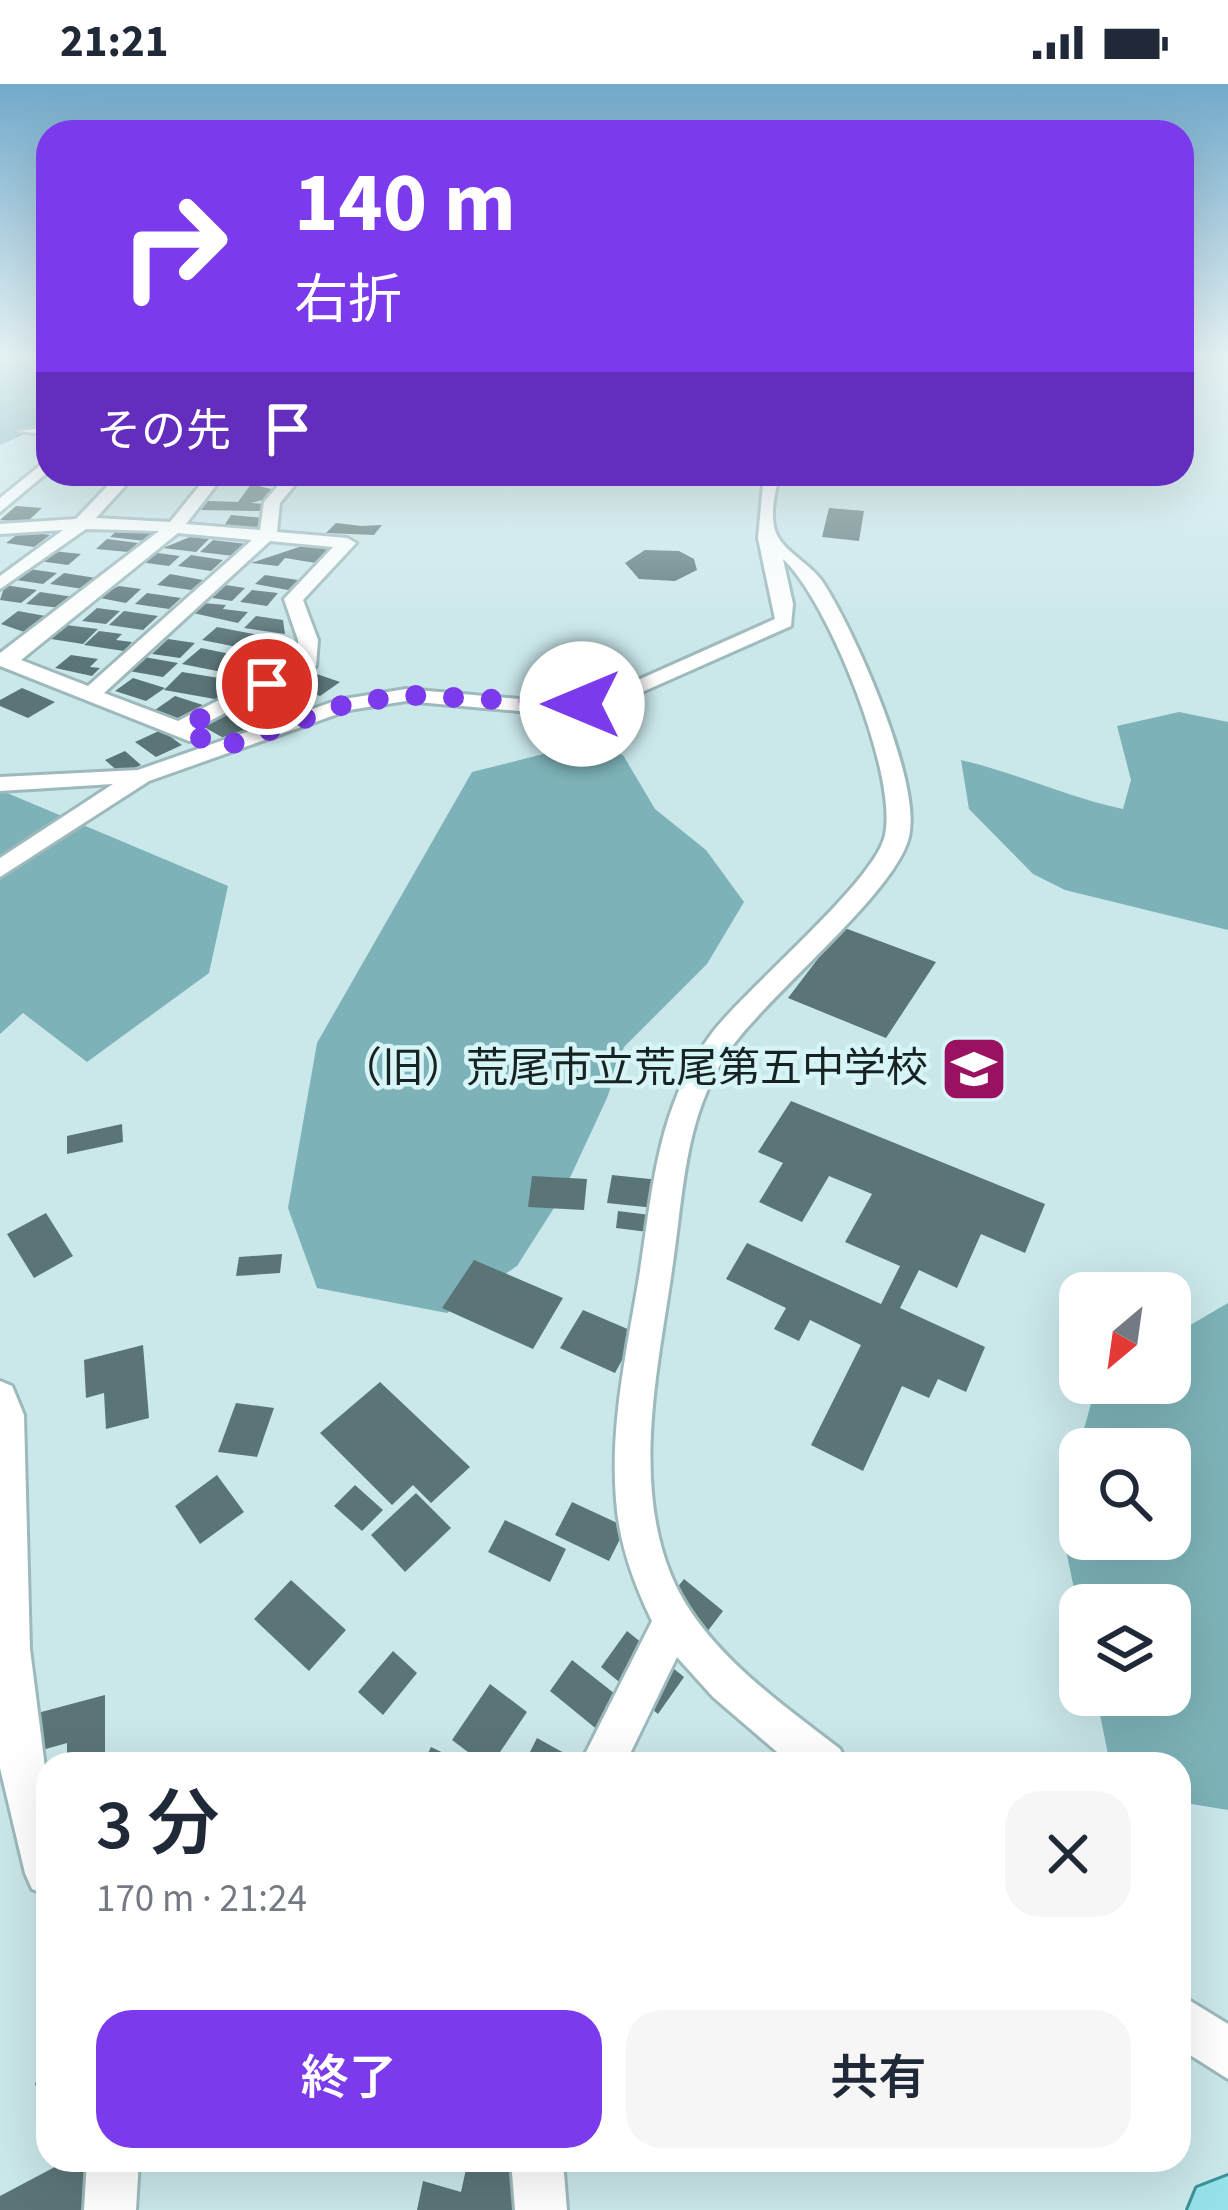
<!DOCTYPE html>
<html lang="ja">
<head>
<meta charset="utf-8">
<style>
	body { margin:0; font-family:"Source Sans 3","Noto Sans JP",sans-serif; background:#f6f6f7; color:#1f2937; height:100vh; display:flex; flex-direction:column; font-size:45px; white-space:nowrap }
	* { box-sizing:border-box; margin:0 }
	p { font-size:39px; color:#747a83 }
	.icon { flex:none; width:66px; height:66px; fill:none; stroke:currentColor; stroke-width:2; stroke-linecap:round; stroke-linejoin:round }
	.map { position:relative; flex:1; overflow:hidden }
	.side { position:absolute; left:36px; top:1668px; width:1155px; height:420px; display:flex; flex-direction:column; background:#fff; border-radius:36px; box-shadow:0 12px 48px #0002 }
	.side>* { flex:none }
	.guide { position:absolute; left:36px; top:36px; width:1158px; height:366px; border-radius:36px; box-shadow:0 12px 48px #0002; background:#7c3aed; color:#fff; overflow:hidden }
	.needle { width:78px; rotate:209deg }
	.buttons { position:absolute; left:1059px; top:1188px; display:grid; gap:24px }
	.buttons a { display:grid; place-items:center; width:132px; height:132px; border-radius:24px; background:#fff; box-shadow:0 12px 48px #0002; font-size:60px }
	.pin { position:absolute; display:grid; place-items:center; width:102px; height:102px; color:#fff; margin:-51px; border:6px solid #fff; border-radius:50%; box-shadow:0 3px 12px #0007 }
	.me { position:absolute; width:132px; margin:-66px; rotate:270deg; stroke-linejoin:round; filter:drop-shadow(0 0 9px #0008) }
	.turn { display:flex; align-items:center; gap:42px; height:252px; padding:0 60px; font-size:54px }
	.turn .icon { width:156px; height:156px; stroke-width:2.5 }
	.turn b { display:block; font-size:84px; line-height:102px }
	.then { display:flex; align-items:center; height:114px; padding:0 60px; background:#0003; gap:24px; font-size:45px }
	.round { display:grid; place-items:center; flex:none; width:126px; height:126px; border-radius:36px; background:#f6f6f7 }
	.headline { display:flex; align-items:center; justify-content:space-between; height:204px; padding:0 60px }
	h1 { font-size:72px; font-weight:600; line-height:90px }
	.primary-button { display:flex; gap:24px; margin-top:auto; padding:24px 60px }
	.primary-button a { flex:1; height:138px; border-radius:36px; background:#7c3aed; color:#fff; font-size:48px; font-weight:600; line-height:138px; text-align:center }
	.primary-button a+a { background:#f6f6f7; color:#1f2937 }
	.status { display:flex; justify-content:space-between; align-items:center; height:84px; padding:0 60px; background:#fff; direction:ltr }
	.status svg { height:33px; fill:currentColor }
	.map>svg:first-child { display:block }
	.forest { fill:#7db3b8; fill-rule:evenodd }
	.building { fill:#5b7577 }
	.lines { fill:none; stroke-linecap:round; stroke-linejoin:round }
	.minor-casing { stroke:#9db9bb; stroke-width:6 }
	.major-casing { stroke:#399299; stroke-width:6 }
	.minor { fill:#fff; fill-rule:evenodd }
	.major { fill:#94e2e8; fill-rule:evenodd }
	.route { stroke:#7c3aed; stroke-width:21; stroke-dasharray:0 37.8 }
	.labels { text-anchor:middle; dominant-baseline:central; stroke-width:9; stroke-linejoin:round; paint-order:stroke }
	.poi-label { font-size:42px; fill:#172223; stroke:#d7f5f7; text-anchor:end }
</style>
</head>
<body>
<div class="status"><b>21:21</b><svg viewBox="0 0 49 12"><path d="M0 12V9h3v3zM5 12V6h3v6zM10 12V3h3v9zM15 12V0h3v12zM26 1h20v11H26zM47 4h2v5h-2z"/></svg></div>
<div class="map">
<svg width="1228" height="2126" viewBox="0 0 1228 2126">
	<rect width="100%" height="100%" fill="#cae7ea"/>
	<g class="forest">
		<polygon points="0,270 48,270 48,340 0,361"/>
		<path d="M1179,628L1228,638V846L1065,806L1033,790L969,725L961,676C1017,689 1067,713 1123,725L1131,696L1117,642Z"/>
		<polygon points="579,661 623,671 655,725 706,766 744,818 707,880 624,963 607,1014 561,1113 517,1182 447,1229 317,1204 288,1124 317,959 472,688"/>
		<polygon points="0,706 228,802 209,889 87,978 23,929 0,950"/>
		<path d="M1228,1219V1726L1179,1718V1680H1110L1096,1611H1170V1521H1080V1534L1059,1432L1097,1299H1170V1253ZM1080,1365H1170V1455H1080Z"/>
	</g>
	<g class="building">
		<polygon points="251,400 275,406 269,414 251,419 266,420 260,427 201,426 208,417 238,418"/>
		<polygon points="16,422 42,424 27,438 0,436"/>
		<polygon points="829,424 864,427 859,457 822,453"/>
		<polygon points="231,431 265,434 264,440 259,445 224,442"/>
		<polygon points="336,439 362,442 382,441 374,451 326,449"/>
		<polygon points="121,443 156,446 145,457 110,453"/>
		<polygon points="22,447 50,451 34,463 6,459"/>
		<polygon points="190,453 209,455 196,468 163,464"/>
		<polygon points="107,455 138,459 128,468 96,465"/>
		<polygon points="213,456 247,460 234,472 200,468"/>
		<polygon points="302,462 329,465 316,479 285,474 278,482 251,479"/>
		<polygon points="645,466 679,467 694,475 697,486 675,497 639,495 625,479"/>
		<polygon points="53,467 81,470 68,481 39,477"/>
		<polygon points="150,468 180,472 169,482 139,478"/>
		<polygon points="191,471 223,476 211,487 178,482"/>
		<polygon points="29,485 57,489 43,500 16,496"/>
		<polygon points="64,489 96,494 83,505 50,500"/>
		<polygon points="170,490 203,496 191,506 157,501"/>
		<polygon points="265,491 298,496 288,506 255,500"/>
		<polygon points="219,500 245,504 232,517 206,513"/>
		<polygon points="5,501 37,506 21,519 0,516"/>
		<polygon points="119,502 141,505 126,519 95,513"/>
		<polygon points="252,506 278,509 267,522 240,518"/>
		<polygon points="40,508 74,513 61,524 26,520"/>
		<polygon points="147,509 181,514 169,525 135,520"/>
		<polygon points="203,519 226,521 223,525 248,528 238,539 193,529"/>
		<polygon points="97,524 120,527 106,540 82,537"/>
		<polygon points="18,527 51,533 30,550 1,540"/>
		<polygon points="124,527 158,532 143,546 109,541"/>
		<polygon points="256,532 283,536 285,550 244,544"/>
		<polygon points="66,541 98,545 83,560 51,555"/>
		<polygon points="217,543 289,557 293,574 202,556"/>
		<polygon points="99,547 122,550 116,556 132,558 124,567 84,561"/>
		<polygon points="168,555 195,559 180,574 152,570"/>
		<polygon points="201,564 240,572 222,588 182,580"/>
		<polygon points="71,571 98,575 90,583 100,584 92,592 55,584"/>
		<polygon points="254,572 281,577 262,596 235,591"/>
		<polygon points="144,573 178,579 163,593 129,587"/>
		<polygon points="308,587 340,598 320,612 288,601"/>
		<polygon points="182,588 219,594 216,598 240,603 226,617 164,606"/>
		<polygon points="133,594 165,604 146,617 115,607"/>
		<polygon points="22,604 55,618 28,634 0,622 0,616"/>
		<polygon points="268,604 304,616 268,633 252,628 259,623 255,612"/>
		<polygon points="175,612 203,621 182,636 155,626"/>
		<polygon points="229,628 256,643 229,657 202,642"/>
		<polygon points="161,646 182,661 156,673 135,658"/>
		<polygon points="125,667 141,681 121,690 105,676"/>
		<polygon points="842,843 936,878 886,954 788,914"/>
		<polygon points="791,1017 1045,1120 1025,1169 981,1150 957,1204 919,1186 900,1224 985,1263 966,1308 938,1295 929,1314 902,1302 863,1387 811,1361 861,1261 810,1236 799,1257 774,1245 786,1224 726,1195 747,1159 881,1220 900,1182 845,1158 872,1110 829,1092 802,1138 759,1118 783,1079 758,1068"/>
		<polygon points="122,1040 123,1058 67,1070 67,1052"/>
		<polygon points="612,1091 678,1098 674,1126 607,1119"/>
		<polygon points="532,1092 587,1095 584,1126 528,1123"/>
		<polygon points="618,1127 650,1131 648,1148 616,1144"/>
		<polygon points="46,1129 73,1172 34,1194 7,1150"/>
		<polygon points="282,1170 280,1189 236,1192 239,1173"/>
		<polygon points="474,1176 563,1214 533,1265 442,1224"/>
		<polygon points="583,1226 637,1249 615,1289 560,1264"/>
		<polygon points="143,1261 149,1334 106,1345 104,1309 86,1314 84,1276"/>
		<polygon points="380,1298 470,1383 431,1419 413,1401 392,1421 320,1349"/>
		<polygon points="236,1319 274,1324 257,1373 218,1368"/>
		<polygon points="217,1391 244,1428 200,1460 175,1422"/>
		<polygon points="355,1401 383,1426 362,1447 334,1422"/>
		<polygon points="416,1409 451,1444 405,1488 371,1451"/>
		<polygon points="572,1418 626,1443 609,1477 555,1451"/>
		<polygon points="505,1436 566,1465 550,1498 488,1468"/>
		<polygon points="684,1495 723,1527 688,1573 649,1539"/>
		<polygon points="291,1496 346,1546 309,1587 254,1535"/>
		<polygon points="627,1547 684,1593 658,1630 601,1583"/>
		<polygon points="393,1567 417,1589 383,1631 358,1608"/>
		<polygon points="572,1576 643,1632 621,1665 550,1607"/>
		<polygon points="490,1600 527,1628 492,1680 484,1680 452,1656"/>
		<polygon points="105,1611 105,1680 67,1680 67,1659 0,1678 0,1639"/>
		<polygon points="537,1654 584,1680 524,1680"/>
		<polygon points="431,1663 466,1680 423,1680"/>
		<polygon points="48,1990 48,2042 47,2042 35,1999"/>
		<polygon points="68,2076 89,2076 87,2126 0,2126 0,2112"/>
		<polygon points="468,2076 525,2076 516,2126 417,2126 423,2097 461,2108"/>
	</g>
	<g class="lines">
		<g class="minor-casing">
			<g id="minor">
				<polygon points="48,343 48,351 20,347"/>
				<polygon points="48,375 48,388 0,428 0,414"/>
				<path d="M119,390H136L96,434L170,438L209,390H225L186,440L260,446L264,418L288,390H304L280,419L277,448L347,454L356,459L303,516L318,556L316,582L196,644L208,652L205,657H189L0,582V569L159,447L86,445L0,505V492L63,446L0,450V440L76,435ZM178,449L252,456L88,602L21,576ZM270,457L333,463L284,515L298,556L299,575L178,637L104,609Z"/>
				<path d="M764,390H780C775,407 768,436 778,453C787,469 811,481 822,497C854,545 922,698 909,753C895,810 767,911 728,968C683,1036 684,1108 672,1186C658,1284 632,1396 671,1491C701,1564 779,1618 840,1665L847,1680H791L713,1613L677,1573L625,1680H580L652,1537C633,1498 619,1459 616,1416C610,1343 626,1270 638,1199C653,1109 655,1025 712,949C747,903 875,798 885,751C898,691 828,516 783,475L793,520L791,542L615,620L530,628L406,617L349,626L149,697L0,793V774L113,700L0,707V693L138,686L338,616L406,605L530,616L611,608L775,535L758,454Z"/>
				<polygon points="0,1297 12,1302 24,1331 30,1565 48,1707 48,1812 32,1805 25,1789 0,1684"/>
				<polygon points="1179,1910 1228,1940 1228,1995 1179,1964"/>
				<polygon points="87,2076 139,2076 136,2126 84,2126"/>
				<polygon points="511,2076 563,2076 567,2126 515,2126"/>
			</g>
		</g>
		<g class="major-casing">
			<polygon id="major" points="1228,2092 1228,2126 1188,2126 1197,2104"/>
		</g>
		<use href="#minor" class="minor"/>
		<use href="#major" class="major"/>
	</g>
	<linearGradient id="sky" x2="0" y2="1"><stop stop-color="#72a9ca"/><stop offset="0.48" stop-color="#e7f4f6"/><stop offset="1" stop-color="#e7f4f6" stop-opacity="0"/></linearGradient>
	<rect width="1228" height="568" fill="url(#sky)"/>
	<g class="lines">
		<polyline class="route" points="267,600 184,643 217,665 346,620 406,611 582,620"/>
	</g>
	<defs>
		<g id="school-square" transform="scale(3.45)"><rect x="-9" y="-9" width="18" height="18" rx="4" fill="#9b1161" stroke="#d7f5f7"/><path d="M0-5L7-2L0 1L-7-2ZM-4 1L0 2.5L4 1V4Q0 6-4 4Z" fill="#fff"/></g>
	</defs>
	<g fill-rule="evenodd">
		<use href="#school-square" x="974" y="985"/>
	</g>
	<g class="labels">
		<g class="poi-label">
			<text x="928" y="985">（旧）荒尾市立荒尾第五中学校</text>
		</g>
	</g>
</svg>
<div class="buttons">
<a><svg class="needle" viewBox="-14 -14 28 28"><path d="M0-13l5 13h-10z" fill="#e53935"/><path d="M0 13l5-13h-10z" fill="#747a83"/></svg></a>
<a><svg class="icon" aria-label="search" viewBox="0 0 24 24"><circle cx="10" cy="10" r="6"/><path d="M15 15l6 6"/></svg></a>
<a><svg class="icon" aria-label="layers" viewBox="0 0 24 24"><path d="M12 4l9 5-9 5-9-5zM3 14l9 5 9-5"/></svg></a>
</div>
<div class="pin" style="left:267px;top:600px;background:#d93025"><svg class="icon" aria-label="arrive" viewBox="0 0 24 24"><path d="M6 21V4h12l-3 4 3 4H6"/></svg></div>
<svg class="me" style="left:582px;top:620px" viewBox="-20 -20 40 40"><circle r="19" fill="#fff"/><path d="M0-13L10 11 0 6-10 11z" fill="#7c3aed"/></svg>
<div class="guide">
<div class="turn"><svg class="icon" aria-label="right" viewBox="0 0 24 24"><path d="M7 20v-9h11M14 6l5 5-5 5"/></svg><div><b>140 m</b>右折</div></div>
<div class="then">その先<svg class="icon" aria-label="arrive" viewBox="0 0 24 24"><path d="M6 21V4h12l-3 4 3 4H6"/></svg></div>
</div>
<section class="side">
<div class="headline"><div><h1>3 分</h1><p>170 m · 21:24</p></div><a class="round"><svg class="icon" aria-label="close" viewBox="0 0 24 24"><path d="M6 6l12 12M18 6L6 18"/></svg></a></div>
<div class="primary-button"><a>終了</a><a>共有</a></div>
</section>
</div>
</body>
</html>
